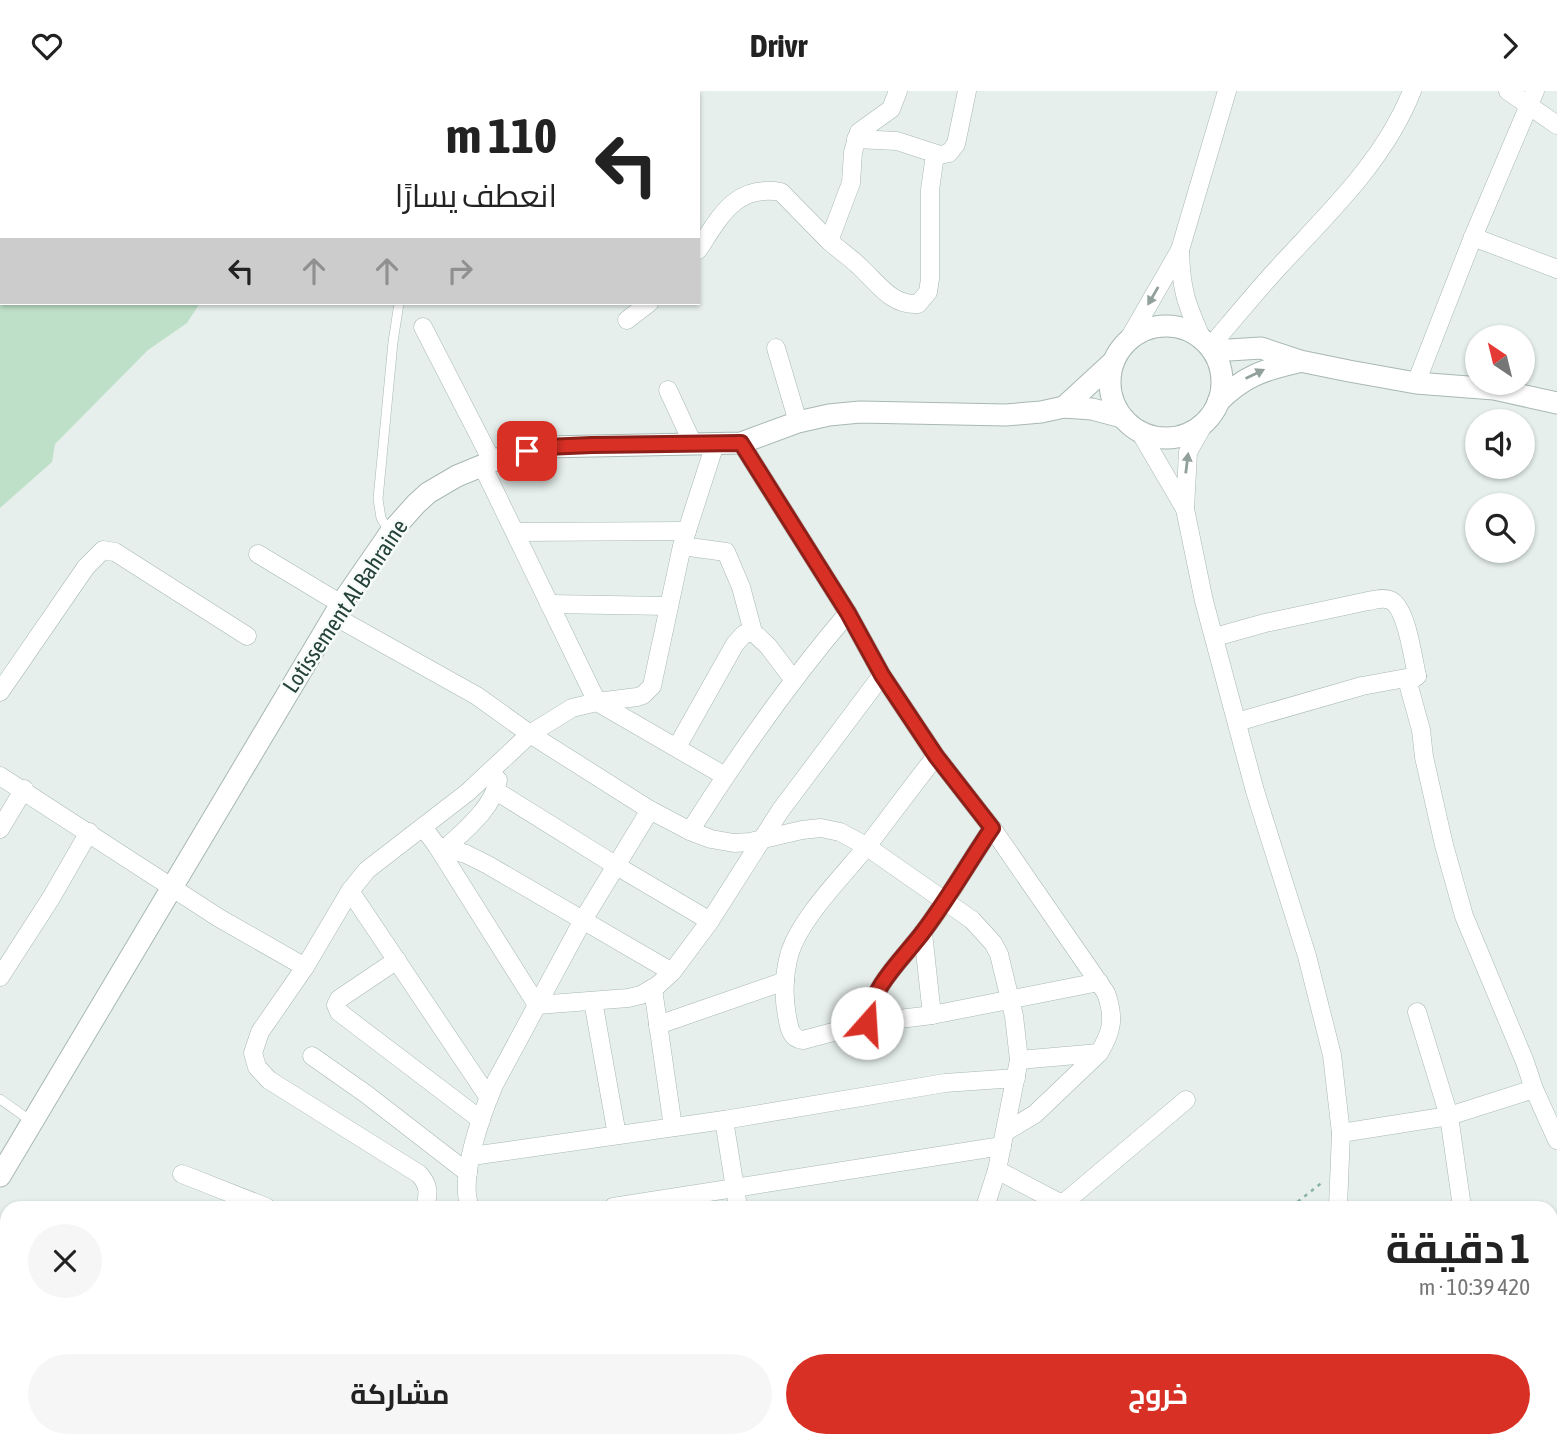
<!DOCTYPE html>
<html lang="ar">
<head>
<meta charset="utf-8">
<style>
	body { margin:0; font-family:"Asap Condensed",Cairo,sans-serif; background:#f6f6f6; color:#222; direction:rtl; height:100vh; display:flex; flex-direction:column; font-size:26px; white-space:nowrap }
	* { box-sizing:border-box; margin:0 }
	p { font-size:23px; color:#767676 }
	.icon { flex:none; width:38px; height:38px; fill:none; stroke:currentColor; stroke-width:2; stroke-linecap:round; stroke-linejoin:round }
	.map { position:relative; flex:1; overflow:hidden; direction:ltr }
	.sheet { position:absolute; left:0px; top:1110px; width:1558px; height:247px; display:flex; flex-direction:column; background:#fff; border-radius:21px 21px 0 0; box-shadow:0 2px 5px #0004; direction:rtl }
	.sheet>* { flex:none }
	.guide { position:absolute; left:0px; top:0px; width:700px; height:214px; box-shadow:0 2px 5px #0004; direction:rtl; background:#fff; color:#222; overflow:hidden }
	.needle { width:46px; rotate:325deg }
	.tools { position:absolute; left:1465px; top:234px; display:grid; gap:14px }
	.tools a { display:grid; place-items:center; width:70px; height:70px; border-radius:50%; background:#fff; box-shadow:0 2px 5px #0004; font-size:35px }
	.pin { position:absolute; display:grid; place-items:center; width:60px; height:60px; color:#fff; margin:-30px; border-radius:14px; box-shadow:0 4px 10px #0006 }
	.me { position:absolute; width:77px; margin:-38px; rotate:19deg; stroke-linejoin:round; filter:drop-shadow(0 0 5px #0008) }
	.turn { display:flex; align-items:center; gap:24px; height:147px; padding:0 28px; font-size:32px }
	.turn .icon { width:91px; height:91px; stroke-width:2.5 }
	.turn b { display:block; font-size:49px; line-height:60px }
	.lanes { display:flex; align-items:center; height:66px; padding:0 28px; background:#0003; justify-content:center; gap:35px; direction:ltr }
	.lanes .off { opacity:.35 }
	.round { display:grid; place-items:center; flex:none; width:74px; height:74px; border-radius:37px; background:#f6f6f6 }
	.overview { display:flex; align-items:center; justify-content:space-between; height:119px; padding:0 28px }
	h1 { font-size:42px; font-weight:700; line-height:52px }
	.action { display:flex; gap:14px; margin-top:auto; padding:14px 28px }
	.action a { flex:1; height:80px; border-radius:42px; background:#d93025; color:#fff; font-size:28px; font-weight:700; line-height:80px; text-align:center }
	.action a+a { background:#f6f6f6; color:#222 }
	header { display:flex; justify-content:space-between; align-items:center; height:91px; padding:0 28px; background:#fff; font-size:32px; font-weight:700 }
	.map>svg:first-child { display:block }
	.green { fill:#bfe0c8 }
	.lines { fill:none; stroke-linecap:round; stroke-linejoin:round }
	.service-casing { stroke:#a8b8b2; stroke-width:10 }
	.minor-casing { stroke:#a8b8b2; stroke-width:19 }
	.tertiary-casing { stroke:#a8b8b2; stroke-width:23 }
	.path { stroke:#86b3a5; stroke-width:2.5; stroke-dasharray:3.5 5; stroke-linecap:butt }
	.service { stroke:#fff; stroke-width:9 }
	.minor { stroke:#fff; stroke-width:18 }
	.tertiary { stroke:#fff; stroke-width:21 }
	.oneway { fill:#92a09c }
	.route-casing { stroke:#8d1f18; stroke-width:18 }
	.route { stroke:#d93025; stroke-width:12 }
	.labels { text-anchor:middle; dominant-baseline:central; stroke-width:5; stroke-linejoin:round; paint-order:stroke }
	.street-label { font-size:23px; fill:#24423a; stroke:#f7fbf9 }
</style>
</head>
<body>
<header><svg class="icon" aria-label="forward" viewBox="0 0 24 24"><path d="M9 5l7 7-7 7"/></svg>Drivr<svg class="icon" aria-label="heart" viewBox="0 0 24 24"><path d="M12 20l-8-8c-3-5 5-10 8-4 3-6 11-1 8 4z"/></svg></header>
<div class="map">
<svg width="1557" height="1355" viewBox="0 0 1557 1355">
	<rect width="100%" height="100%" fill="#e6efeb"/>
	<polygon class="green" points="0,0 485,0 2,2 2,212 200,212 187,232 148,259 55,353 52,371 0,417"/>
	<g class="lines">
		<g class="service-casing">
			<g id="service">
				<polyline points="389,440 381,427 378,408 393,251 399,212"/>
				<polyline points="0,1008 31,1030"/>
			</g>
		</g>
		<g class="minor-casing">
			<g id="minor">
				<path d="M898,0L891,18L859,41L853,61L851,92L829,150C839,159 850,166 859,175C877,191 891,215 918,213L928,201L930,188V99L935,63"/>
				<polyline points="1508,0 1557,34"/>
				<polyline points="856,48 897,50 940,64 949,62 956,53 967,0"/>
				<polyline points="1473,146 1557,178"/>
				<path d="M698,159C720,126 735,93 781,101L829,150"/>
				<path d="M1180,159C1181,199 1186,212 1202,248"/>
				<polyline points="627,229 649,212"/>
				<polyline points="423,236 492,370"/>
				<polyline points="1127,251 1180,159 1227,0"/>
				<path d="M1210,256C1232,230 1254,203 1277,178C1327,123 1384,71 1412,0"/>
				<polyline points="776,257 798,331"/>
				<polyline points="1416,292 1473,146 1535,0"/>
				<polyline points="668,299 693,353"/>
				<polyline points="1205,331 1188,361 1185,418 1204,510 1255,700 1307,865 1332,964 1341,1042 1338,1116"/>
				<polyline points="1140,341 1185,418"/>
				<path d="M741,352L848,522L882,584L936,665L992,737L1106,902C1115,927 1112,941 1099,962L1019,969"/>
				<polyline points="482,374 597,611 725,685"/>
				<polyline points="515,441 687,440"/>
				<polyline points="682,455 726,461 741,496 753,541"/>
				<polyline points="258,463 341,513"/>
				<polyline points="549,513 669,515"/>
				<polyline points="334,525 477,605 530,643 650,719 690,740 711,748 734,752 750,751 802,739 821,737 840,741 866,755 972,829 993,852 999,863 1014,925 1019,969 997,1079 985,1116"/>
				<path d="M1215,546L1265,532L1368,510C1375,509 1383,506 1390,509C1407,516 1413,568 1417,585"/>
				<polyline points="1417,585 1408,592 1421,639 1424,666 1444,754 1464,825 1525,971 1534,998 1557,1049"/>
				<polyline points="0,601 86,476 103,459 115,461 247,545"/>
				<polyline points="1237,631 1362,595 1417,585"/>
				<polyline points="677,656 735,553 744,543 753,541 768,555 793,588"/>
				<path d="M936,665C913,694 891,724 868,754C844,784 802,825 790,861C784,882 783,904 787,925C789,935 790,948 803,949L867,932L932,924L1099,891"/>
				<polyline points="0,685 219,827 305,876"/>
				<polyline points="496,700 615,774 710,830"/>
				<polyline points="423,736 437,755 537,914 628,907 641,904 658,894 672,881 710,830 780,720 882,584"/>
				<polyline points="0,738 24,698"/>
				<path d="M690,740C738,664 789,591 848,522"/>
				<polyline points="437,755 466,763 488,774 672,881"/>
				<path d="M446,757C465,739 494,716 498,689"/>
				<polyline points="350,800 489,1007"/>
				<polyline points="923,842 932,924"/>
				<polyline points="397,869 339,908 336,914 339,921 481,1029"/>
				<polyline points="0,886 51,807 89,741"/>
				<polyline points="653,898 673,1036"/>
				<polyline points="593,910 617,1044"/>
				<polyline points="1417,921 1449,1025 1462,1116"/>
				<path d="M867,932C872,894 902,869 923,841C948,808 969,771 992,737"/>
				<polyline points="658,934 785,890"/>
				<polyline points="312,965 366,1003 468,1082"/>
				<polyline points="724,1029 738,1116"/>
				<polyline points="1005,1041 1035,1023 1099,962"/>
				<polyline points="1341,1042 1449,1025 1534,998"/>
				<polyline points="472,1065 724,1029 945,992 1016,987"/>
				<polyline points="997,1079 1058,1111 1065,1111 1186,1009"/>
				<polyline points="182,1083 266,1116"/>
				<path d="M425,1116C429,1102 429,1094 419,1083L269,989L257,976L253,962L260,941L305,876L350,800L367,779L468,701L530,643L572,617L597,611L637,606L643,604L652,595L682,455L715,353"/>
				<path d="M470,1116C458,1088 482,1022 494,994L583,829L650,719"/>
				<polyline points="613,1116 1002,1055"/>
				<polyline points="0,1145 7,1148"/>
				<polyline points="1550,1149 1557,1146"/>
				<polyline points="0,1301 7,1302"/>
				<polyline points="404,1349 425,1355"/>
				<polyline points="574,1349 591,1355"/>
				<polyline points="1176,1349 1177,1355"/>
				<polyline points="1355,1349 1356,1355"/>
				<polyline points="1527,1349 1528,1355"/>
				<polyline points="340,1355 340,1349"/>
				<polyline points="755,1355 759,1349"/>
				<polyline points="836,1355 841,1349"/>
				<polyline points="990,1355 996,1349"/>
				<polyline points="1140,1355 1164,1349"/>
			</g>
		</g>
		<g class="tertiary-casing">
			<g id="tertiary">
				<circle cx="1166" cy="291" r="56"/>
				<polyline points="1213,260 1261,257 1300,270 1349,280 1416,292 1494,298 1557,312"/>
				<path d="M1218,311C1244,285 1263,279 1298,271"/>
				<polyline points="1064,316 1114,270"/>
				<polyline points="0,1085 341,513 390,442 416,413 428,402 457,385 508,364 545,356 741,352 798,331 829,324 860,321 1006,324 1041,321 1064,316 1092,318 1122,326"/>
			</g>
		</g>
		<polyline class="path" points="1291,1116 1324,1090"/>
		<use href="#service" class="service"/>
		<use href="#minor" class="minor"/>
		<use href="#tertiary" class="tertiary"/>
	</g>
	<defs><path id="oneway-solid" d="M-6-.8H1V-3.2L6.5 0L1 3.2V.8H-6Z" transform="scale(1.75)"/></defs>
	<g class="oneway">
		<use href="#oneway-solid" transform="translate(1153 205) rotate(120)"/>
		<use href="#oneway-solid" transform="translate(1255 283) rotate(-26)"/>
		<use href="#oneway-solid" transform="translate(1187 372) rotate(-83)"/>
	</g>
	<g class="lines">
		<g class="route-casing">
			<path id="route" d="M527,360L545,356L592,354L741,352L848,522L882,584L936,665L992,737C969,771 948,808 923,841C902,869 872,894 867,932"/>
		</g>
		<use href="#route" class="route"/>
	</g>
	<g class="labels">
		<g class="street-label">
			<text transform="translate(345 515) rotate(-56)">Lotissement Al Bahraine</text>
		</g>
	</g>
</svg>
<div class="tools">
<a><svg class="needle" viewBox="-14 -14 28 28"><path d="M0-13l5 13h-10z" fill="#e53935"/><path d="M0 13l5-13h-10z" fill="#767676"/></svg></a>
<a><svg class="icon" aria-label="sound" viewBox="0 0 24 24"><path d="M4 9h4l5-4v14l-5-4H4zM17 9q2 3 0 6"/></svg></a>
<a><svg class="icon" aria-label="search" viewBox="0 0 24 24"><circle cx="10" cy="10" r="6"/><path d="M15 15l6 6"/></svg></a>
</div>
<div class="pin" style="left:527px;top:360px;background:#d93025"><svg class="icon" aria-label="arrive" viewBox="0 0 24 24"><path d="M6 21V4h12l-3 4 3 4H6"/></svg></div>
<svg class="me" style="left:867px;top:932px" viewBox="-20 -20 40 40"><circle r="19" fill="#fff"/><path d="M0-13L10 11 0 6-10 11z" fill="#d93025"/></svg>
<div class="guide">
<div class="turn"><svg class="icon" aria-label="left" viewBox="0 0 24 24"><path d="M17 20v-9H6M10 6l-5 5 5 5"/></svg><div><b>110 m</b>انعطف يسارًا</div></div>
<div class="lanes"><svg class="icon" aria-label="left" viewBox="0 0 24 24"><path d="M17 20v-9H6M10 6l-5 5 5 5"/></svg><svg class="icon off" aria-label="ahead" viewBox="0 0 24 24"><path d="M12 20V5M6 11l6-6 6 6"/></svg><svg class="icon off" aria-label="ahead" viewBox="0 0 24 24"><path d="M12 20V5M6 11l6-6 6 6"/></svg><svg class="icon off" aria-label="right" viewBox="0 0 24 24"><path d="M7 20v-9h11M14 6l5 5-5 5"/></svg></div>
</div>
<section class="sheet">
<div class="overview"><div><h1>1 دقيقة</h1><p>420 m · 10:39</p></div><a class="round"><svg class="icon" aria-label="close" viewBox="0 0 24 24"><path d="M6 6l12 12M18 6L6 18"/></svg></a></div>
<div class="action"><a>خروج</a><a>مشاركة</a></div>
</section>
</div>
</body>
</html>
